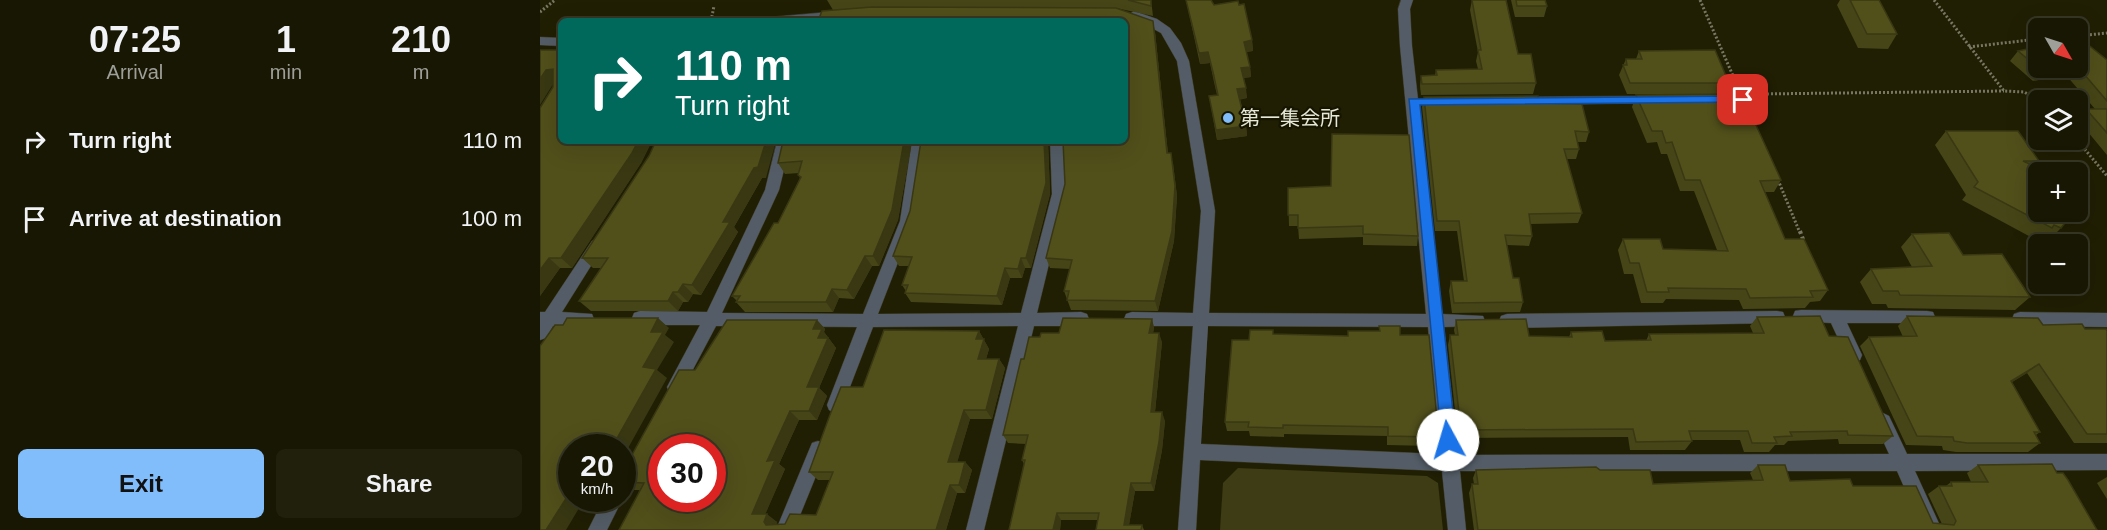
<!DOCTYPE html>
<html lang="en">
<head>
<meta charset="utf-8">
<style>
	body { margin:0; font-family:Arial,"Noto Sans JP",sans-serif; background:#21200d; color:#f1f3f6; height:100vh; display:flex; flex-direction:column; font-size:22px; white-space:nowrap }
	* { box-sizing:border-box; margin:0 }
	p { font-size:20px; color:#9f9f9a }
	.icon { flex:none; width:33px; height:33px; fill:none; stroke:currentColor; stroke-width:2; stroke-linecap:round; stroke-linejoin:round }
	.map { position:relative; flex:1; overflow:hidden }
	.panel { display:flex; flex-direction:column; background:#181703; width:540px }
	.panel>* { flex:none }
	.top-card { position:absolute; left:18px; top:18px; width:570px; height:126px; border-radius:9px; box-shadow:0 6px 24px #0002,0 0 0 2px #363625; background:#00695c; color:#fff; overflow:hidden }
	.needle { width:39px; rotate:129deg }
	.controls { position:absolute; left:1488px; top:18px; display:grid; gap:12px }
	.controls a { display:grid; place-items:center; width:60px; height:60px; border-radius:9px; background:#181703; box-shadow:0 6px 24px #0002,0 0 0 2px #363625; font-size:30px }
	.speed { position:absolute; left:18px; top:434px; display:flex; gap:12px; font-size:30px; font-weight:700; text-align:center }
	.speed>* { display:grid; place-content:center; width:78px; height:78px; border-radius:50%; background:#181703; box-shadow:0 6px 24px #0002,0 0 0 2px #363625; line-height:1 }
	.speed small { font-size:15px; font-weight:400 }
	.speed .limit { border:9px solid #d22; background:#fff; color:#111 }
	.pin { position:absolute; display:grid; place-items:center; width:51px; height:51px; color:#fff; margin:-26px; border-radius:12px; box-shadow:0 3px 9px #0006 }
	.me { position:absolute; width:66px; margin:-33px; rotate:354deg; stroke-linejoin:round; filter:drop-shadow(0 0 4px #0008) }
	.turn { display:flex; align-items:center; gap:21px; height:126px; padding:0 18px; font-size:27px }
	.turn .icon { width:78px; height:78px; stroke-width:2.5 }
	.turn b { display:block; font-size:42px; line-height:51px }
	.eta { display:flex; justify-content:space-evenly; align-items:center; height:102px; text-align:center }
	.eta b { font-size:36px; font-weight:600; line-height:42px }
	.primary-button { display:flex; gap:12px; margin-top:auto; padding:12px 18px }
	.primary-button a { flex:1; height:69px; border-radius:9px; background:#80bdfa; color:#111; font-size:24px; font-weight:600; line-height:69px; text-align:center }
	.primary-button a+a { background:#21200d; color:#f1f3f6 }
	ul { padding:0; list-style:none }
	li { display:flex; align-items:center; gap:18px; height:78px; padding:0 18px }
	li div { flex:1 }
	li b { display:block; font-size:22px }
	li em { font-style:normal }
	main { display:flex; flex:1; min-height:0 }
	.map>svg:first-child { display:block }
	.green { fill:#3d3c14 }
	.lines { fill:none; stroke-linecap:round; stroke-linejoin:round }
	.street-casing { stroke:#3c3b22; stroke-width:1 }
	.path-far1 { stroke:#787761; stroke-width:3; stroke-dasharray:2 2; stroke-linecap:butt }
	.path { stroke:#787761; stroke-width:4; stroke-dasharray:3 3; stroke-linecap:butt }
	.street { fill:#545d67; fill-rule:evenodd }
	.wall { fill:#464517 }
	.shaded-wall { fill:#393813 }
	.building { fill:#51501b; stroke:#393813; stroke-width:1.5; fill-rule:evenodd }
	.route { fill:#1a73e8; stroke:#114b97; stroke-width:1.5 }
	.poi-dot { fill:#80bdfa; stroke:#161600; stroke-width:2 }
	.labels { text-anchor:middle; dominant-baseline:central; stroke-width:4.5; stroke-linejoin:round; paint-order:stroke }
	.poi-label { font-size:20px; fill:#e8e8d8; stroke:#161600; text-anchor:start }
</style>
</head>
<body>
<main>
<section class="panel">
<div class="eta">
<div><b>07:25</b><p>Arrival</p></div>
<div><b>1</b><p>min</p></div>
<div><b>210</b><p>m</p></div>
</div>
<ul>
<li><svg class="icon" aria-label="right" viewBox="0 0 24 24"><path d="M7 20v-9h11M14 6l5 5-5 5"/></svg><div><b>Turn right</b></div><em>110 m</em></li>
<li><svg class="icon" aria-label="arrive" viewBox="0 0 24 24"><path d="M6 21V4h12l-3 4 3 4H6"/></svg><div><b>Arrive at destination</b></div><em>100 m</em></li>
</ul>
<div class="primary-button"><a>Exit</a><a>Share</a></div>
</section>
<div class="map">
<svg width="1567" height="530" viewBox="0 0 1567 530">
	<rect width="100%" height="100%" fill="#201f04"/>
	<polygon class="green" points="698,468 887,476 898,483 903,530 680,530 683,483"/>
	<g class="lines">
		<g class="street-casing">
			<g id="street">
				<path d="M861,0H873L870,9L872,46L902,314L943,316L945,321L943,326L904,327L918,455L1349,454L1334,421L1337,416L1343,413L1349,416L1367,454H1567V470L1375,471L1402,530H1383L1357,471H920L926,530H908L902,471L660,460L656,530H638L653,326H592L586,324L584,319L586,314L592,312L653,313L661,211L637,61L621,33L588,15L594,11L617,19L630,28L641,43L649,61L675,211L669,313L886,314L860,46L858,9ZM668,326L888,327L900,454L661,444Z"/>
				<polygon points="301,11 305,12 305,16 267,21 226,21 232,17"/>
				<polygon points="0,37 21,38 21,46 0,45"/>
				<polygon points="1113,96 1117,97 1117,103 978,105 972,101 978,97"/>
				<polygon points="1176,96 1203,96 1209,100 1203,104 1172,103 1172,97"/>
				<polygon points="237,141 251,141 239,190 182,313 323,314 360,221 372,141 386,141 374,221 338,314 481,313 512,194 510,141 524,141 526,194 497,313 541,312 547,314 549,319 547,324 541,326 494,326 444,530 426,530 478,326 333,327 303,405 301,410 295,413 289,410 287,405 317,327 176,326 141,392 135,394 129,392 127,387 160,325 100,325 94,323 92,318 94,313 100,311 167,312 225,190"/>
				<polygon points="57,239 64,245 22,312 52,314 54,319 52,324 13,326 6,338 0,340 0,312 5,312 52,241"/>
				<polygon points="1261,310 1387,311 1393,312 1395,317 1393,322 1387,323 1307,323 1322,355 1320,360 1314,362 1308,360 1291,323 1255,321 1253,316 1255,311"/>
				<polygon points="1237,311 1243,312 1245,317 1243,322 1237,323 967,328 961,326 959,321 961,316 967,314"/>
				<polygon points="1480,312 1567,313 1567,327 1480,326 1474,324 1472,319 1474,314"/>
				<polygon points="278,441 284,443 287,449 254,530 236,530 272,443"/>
				<polygon points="82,497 83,498 67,530 48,530 64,498"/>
			</g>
		</g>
		<g class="path-far1">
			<polyline points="1160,0 1197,85"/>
			<polyline points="1394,0 1464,91 1484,92 1499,100"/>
			<polyline points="0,12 15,0"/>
			<polyline points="171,21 174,6"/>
			<polyline points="1538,36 1567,33"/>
			<polyline points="1429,47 1498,39"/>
			<polyline points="1219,94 1464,91"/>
			<polyline points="1537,140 1567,176"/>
			<polyline points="1238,180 1260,233"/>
		</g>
		<polyline class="path" points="1260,231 1264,242"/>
		<use href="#street" class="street"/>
	</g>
	<g class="wall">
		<polygon points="287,0 611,0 613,16 576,8 615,32 628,153 633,163 637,196 634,241 618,311 531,310 524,291 530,269 510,268 506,258 525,184 585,141 585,21 293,10"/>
		<polygon points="646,0 671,0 674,5 712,40 713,51 706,52 710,67 711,77 703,78 707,98 700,99 706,126 707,136 677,140 669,96 677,95 674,82 670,63 660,64"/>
		<polygon points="932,0 966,0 978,54 996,83 993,94 881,95 880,86 881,76 895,75 896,70 938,69 936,61 938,52 930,10"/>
		<polygon points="971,0 1005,0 1007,6 1004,17 975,17"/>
		<polygon points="1300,0 1339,0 1357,34 1348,49 1318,48 1297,5"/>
		<polygon points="1099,51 1189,83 1184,94 1087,94 1079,75 1086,59 1096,59"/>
		<polygon points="1478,51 1498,68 1538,68 1567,60 1567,155 1538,120 1538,118 1546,109 1555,109 1526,75 1493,81 1470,61"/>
		<polygon points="13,87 21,141 112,141 101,163 32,268 20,268 0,296 0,108"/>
		<polygon points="1096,95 1202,112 1241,180 1234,192 1225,192 1245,239 1288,290 1280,301 1270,302 1265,308 1203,309 1199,300 1126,299 1123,303 1101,303 1093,274 1084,274 1078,250 1083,239 1123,249 1177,250 1154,191 1140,191 1127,154 1121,154 1117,142 1107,143 1092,107"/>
		<polygon points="884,97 999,103 1049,132 1046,142 1037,142 1039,149 1036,159 1027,159 1042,213 1038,223 991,224 992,236 989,246 967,245 973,278 983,302 980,312 912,313 909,291 911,281 924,281 917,231 895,231 882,107"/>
		<polygon points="1406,131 1499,161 1494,166 1521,228 1508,241 1501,238 1498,241 1422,200 1426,195 1395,145"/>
		<polygon points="243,141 372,141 358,220 339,266 332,266 314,299 299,298 293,312 205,312 196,302 197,301 192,296 238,223 260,178 258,175 259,173 245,174 238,163"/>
		<polygon points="381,141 508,141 510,194 491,268 485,268 482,278 470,278 462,305 371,302 365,293 366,291 362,285 369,266 359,266 353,256 370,211"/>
		<polygon points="109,156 226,178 222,178 194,227 198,232 161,295 153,294 148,302 143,302 138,311 51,311 39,301 62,268 53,268 42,258"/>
		<polygon points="748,188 878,236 877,246 823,245 823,237 759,239 758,226 749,226"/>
		<polygon points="1372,234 1423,255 1490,297 1475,310 1348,308 1346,304 1332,304 1320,282 1331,269 1372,267 1361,247"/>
		<polygon points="1367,316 1503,325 1567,331 1567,443 1534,443 1487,373 1472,382 1500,432 1496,435 1500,443 1488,452 1416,452 1403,450 1402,446 1366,445 1320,346 1329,337 1363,337 1358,326"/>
		<polygon points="1217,317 1289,336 1353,436 1343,444 1299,444 1298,439 1248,441 1244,445 1235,445 1229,452 1204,452 1200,440 1151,440 1152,441 1145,450 1090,450 1088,437 918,438 908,345 910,335 915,335 914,330 916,320 989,336 1029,337 1031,332 1065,341 1106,341 1109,334 1213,333 1210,326"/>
		<polygon points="612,319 614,328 613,333 622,342 615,412 625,421 622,450 614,491 595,491 589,525 602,525 604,530 556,530 558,520 521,520 520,530 469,530 484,464 482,460 486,444 468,443 463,435 484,359 500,337"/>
		<polygon points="277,320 285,329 284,332 296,348 279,388 287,396 277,420 259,420 239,464 245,469 225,514 237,522 236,525 245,524 276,515 290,480 278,480 269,472 323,387 439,331 449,349 446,359 459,359 465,368 452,419 430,419 417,462 425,462 432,470 425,493 417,493 406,530 79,530 100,490 90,490 82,486 82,473 155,370"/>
		<polygon points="839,326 860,335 898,430 896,439 893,439 891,446 847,445 847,436 744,434 744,437 710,436 709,431 687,431 685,422 709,340 733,330 733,334 808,336 839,331"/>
		<polygon points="1218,465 1250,481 1313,486 1393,523 1402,524 1388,494 1399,486 1406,486 1411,482 1431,482 1427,473 1438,465 1517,473 1557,530 934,530 929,493 932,484 934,484 933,478 936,470 1060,470 1113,484 1213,480 1210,473"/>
		<polygon points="1567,477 1567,499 1557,483"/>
	</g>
	<g class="shaded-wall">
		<polygon points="613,21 615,32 629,164 627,153"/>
		<polygon points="712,40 713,51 704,52 704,42"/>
		<polygon points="668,52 670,63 660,64 659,53"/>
		<polygon points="710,67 711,77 702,78 701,68"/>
		<polygon points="1520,68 1533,68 1526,75 1493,81 1502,71"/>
		<polygon points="13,69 15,81 0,105 0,79 6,70"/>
		<polygon points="706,88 707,98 699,100 697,89"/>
		<polygon points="706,126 707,136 677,140 676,130"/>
		<polygon points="98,141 112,141 101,163 32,268 21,258"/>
		<polygon points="226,141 236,141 226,178 222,178 194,227 198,232 161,295 152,285 183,222"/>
		<polygon points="364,141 372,141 358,220 339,266 333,256"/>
		<polygon points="504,141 508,141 510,194 491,268 486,258"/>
		<polygon points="631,153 637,196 634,241 618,311 615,301"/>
		<polygon points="325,256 332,266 314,299 307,290"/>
		<polygon points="9,258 20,268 0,296 0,270"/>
		<polygon points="481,258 485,268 482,278 478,269"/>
		<polygon points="465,268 470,278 462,305 457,296"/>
		<polygon points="143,284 153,294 148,302 138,292"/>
		<polygon points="292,289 299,298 293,312 286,302"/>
		<polygon points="133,292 143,302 138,311 128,301"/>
		<polygon points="118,318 129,328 125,335 134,342 117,370 127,378 82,459 82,447 72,447 103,367 111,332"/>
		<polygon points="612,319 614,328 611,342 609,333"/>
		<polygon points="277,320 285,329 284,332 296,348 279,388 287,396 277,420 269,411 267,387 278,338 273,329"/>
		<polygon points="439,331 449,349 443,368 438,359 436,339"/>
		<polygon points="619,333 622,342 614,421 611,412"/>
		<polygon points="459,359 465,368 452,419 446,410"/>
		<polygon points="1499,364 1487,373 1459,390 1471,381"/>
		<polygon points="424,410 430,419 415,470 408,462"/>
		<polygon points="250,411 259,420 239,464 245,469 222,522 212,514 227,461"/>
		<polygon points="622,412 625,421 622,450 614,491 611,483"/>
		<polygon points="425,462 432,470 425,493 419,485"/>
		<polygon points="591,483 595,491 588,530 584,525"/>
		<polygon points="410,485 417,493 406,530 396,530"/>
		<polygon points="32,489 32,498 45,498 26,530 6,530"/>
		<polygon points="517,513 521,520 520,530 513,530"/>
		<polygon points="227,514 237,522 234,529 226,525 224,522"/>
	</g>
	<g class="building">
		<polygon points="588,0 611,0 611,6"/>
		<polygon points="646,0 671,0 674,5 698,1 699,5 704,4 712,40 704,42 710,67 701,68 706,88 697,89 706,126 676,130 669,96 678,95 673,72 668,52 659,53"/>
		<polygon points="932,0 966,0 978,54 991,54 996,83 882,84 881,76 897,75 896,70 942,69 938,50 941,50"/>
		<polygon points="976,0 1005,0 1007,6 977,6"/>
		<polygon points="1310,0 1339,0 1357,34 1327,34"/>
		<polygon points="332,7 576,8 613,21 627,153 631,153 635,186 632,231 615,301 527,300 529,291 524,291 532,260 506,258 525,184 523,141 585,141 585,21 278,21 282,11"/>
		<polygon points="1541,39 1567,60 1567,101 1538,67 1538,40"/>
		<polygon points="1498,47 1498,68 1520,68 1502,71 1478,51"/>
		<polygon points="0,50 21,50 21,141 98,141 92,153 21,258 9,258 0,270 0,108 13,87 13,69 6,70 0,79"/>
		<polygon points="1175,50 1189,83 1090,83 1083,65 1087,65 1086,59 1102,59 1099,51"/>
		<polygon points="1195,94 1202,112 1210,112 1241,180 1220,181 1245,239 1264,239 1288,290 1270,291 1273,297 1210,298 1206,289 1128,288 1129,292 1107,292 1099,263 1090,263 1083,239 1120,239 1123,249 1188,251 1160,180 1145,180 1132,142 1126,143 1122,131 1112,131 1096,95"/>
		<polygon points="998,96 999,103 1042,104 1049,132 1035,131 1039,149 1024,149 1042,213 989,214 992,236 965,235 973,278 979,278 983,302 914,303 911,281 927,281 919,221 897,221 884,97"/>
		<polygon points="1546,109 1567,109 1567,133"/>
		<polygon points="1406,131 1478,131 1499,161 1483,161 1507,172 1498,172 1498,212 1533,212 1521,228 1514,225 1512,228 1434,187 1438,182"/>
		<polygon points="792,134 869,135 878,236 823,234 823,226 758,228 758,215 748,215 748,188 791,186"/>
		<polygon points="116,141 226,141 218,167 214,168 183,222 190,222 152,285 143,284 138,292 133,292 128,301 39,301 68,258 42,258 109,156"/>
		<polygon points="243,141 364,141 352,210 333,256 325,256 307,290 292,289 286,302 196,302 200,296 192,296 234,223 238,223 261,177 258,175 262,161 238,163"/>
		<polygon points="381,141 504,141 506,183 486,258 481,258 478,269 465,268 457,296 365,293 368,285 362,285 372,257 353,256 370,211"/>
		<polygon points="1538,187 1547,192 1538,205"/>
		<polygon points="1409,233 1423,255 1462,254 1490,297 1360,295 1358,291 1343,291 1331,269 1392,266 1372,234"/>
		<polygon points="1280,316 1289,336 1308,337 1353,436 1308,435 1307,431 1250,432 1252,436 1234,437 1237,443 1212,443 1208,431 1149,431 1152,441 1096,442 1093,429 921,430 910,335 918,335 916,320 986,319 989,336 1032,337 1031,332 1062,331 1065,341 1111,340 1109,334 1224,333 1217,317"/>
		<polygon points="1367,316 1498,318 1503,325 1542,324 1545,329 1566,329 1567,331 1567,434 1547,434 1499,364 1471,381 1500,432 1494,432 1500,443 1427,443 1414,441 1413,437 1377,436 1329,337 1377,336"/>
		<polygon points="27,318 118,318 111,332 123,332 103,367 116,369 72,447 32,447 32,489 6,530 0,530 0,346 15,325 23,325"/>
		<polygon points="523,318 612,319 609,333 619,333 611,412 622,412 619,442 611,483 591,483 584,525 602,525 601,530 556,530 559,513 517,513 513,530 469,530 485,460 482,460 488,435 463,435 481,359 484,359 489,337 500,337 501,333 519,333"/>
		<path d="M187,320H277L273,329H282L278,338H288L267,387H279L269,411H250L227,461L235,460L212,514H227L224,522L226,525L245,524L250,514L276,515L293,472H269L291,412L301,387H323L344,330L439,331L436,339H444L438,359H459L446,410H424L408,462H425L419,485H410L396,530H79L104,483L82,482V473L139,370H155ZM122,447H172V498H122Z"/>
		<polygon points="839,326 860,326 860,335 889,335 898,430 892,430 893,437 848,436 848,427 743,425 743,428 708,427 709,422 685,422 692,340 709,340 710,330 733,330 733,334 808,336 808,331 840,331"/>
		<polygon points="1512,464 1517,473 1523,473 1528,480 1557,530 938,530 932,484 938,484 936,470 1056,467 1060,470 1110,470 1113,484 1223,480 1218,465 1245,465 1250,481 1310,479 1313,486 1376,486 1393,523 1414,525 1416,521 1399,486 1412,486 1411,482 1448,482 1438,465"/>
	</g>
	<polygon class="route" points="1203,96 1209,100 1207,102 880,105 916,440 913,445 908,447 902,445 869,99"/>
	<circle class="poi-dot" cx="688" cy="118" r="6"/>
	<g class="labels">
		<g class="poi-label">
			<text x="700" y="118">第一集会所</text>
		</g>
	</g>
</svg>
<div class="controls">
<a><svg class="needle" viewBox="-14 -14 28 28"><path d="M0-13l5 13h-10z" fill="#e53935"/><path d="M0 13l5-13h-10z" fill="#9f9f9a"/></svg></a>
<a><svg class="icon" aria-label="layers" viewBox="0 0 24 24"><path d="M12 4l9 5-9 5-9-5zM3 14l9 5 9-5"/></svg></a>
<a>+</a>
<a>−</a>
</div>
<div class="speed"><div>20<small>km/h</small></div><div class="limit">30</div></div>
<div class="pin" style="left:1203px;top:100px;background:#d93025"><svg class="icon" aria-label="arrive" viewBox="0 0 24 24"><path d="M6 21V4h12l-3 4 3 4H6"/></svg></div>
<svg class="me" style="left:908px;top:440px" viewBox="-20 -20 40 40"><circle r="19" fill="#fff"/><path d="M0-13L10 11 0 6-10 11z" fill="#1a73e8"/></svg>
<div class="top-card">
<div class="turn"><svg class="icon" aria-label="right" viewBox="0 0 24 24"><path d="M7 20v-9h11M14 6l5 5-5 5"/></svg><div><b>110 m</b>Turn right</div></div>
</div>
</div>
</main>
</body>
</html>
